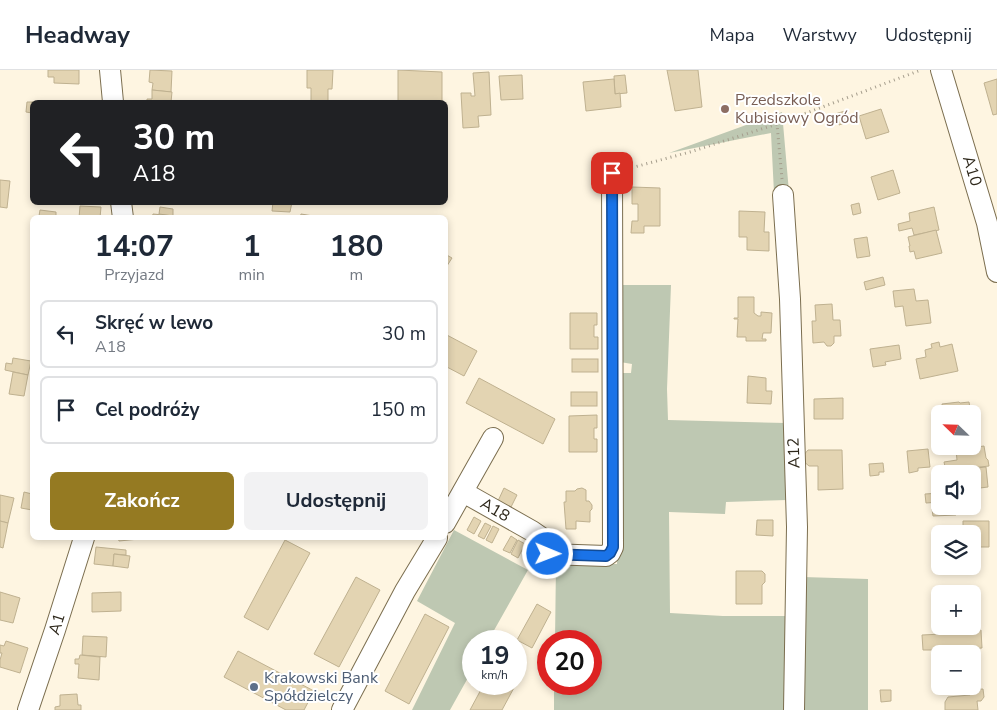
<!DOCTYPE html>
<html lang="pl">
<head>
<meta charset="utf-8">
<style>
	body { margin:0; font-family:"Nunito Sans",sans-serif; background:#f2f2f3; color:#1f2937; height:100vh; display:flex; flex-direction:column; font-size:19px; white-space:nowrap }
	* { box-sizing:border-box; margin:0 }
	p { font-size:16px; color:#747a83 }
	.icon { flex:none; width:28px; height:28px; fill:none; stroke:currentColor; stroke-width:2; stroke-linecap:round; stroke-linejoin:round }
	.map { position:relative; flex:1; overflow:hidden }
	.details { position:absolute; left:30px; top:145px; width:418px; height:325px; display:flex; flex-direction:column; background:#fff; border-radius:8px; box-shadow:0 2px 8px #0003 }
	.details>* { flex:none }
	.top-card { position:absolute; left:30px; top:30px; width:418px; height:105px; border-radius:8px; box-shadow:0 2px 8px #0003; background:#202124; color:#fff; overflow:hidden }
	.needle { width:32px; rotate:293deg }
	.tools { position:absolute; left:931px; top:335px; display:grid; gap:10px }
	.tools a { display:grid; place-items:center; width:50px; height:50px; border-radius:8px; background:#fff; box-shadow:0 2px 8px #0003; font-size:25px }
	.speed { position:absolute; left:462px; top:560px; display:flex; gap:10px; font-size:25px; font-weight:700; text-align:center }
	.speed>* { display:grid; place-content:center; width:65px; height:65px; border-radius:50%; background:#fff; box-shadow:0 2px 8px #0003; line-height:1 }
	.speed small { font-size:12px; font-weight:400 }
	.speed .limit { border:8px solid #d22; background:#fff; color:#111 }
	.pin { position:absolute; display:grid; place-items:center; width:42px; height:42px; color:#fff; margin:-21px; border-radius:10px; box-shadow:0 2px 8px #0006 }
	.me { position:absolute; width:55px; margin:-28px; rotate:91deg; stroke-linejoin:round; filter:drop-shadow(0 0 4px #0008) }
	.turn { display:flex; align-items:center; gap:18px; height:105px; padding:0 20px; font-size:22px }
	.turn .icon { width:65px; height:65px; stroke-width:2.5 }
	.turn b { display:block; font-size:35px; line-height:42px }
	.eta { display:flex; justify-content:space-evenly; align-items:center; height:85px; text-align:center }
	.eta b { font-size:30px; font-weight:700; line-height:35px }
	.action { display:flex; gap:10px; margin-top:auto; padding:10px 20px }
	.action a { flex:1; height:58px; border-radius:8px; background:#957a22; color:#fff; font-size:20px; font-weight:700; line-height:58px; text-align:center }
	.action a+a { background:#f2f2f3; color:#1f2937 }
	ul { padding:0; list-style:none }
	li { display:flex; align-items:center; gap:15px; height:68px; margin:0 10px 8px; padding:0 10px; border:2px solid #e0e1e3; border-radius:8px }
	li div { flex:1 }
	li b { display:block; font-size:19px }
	li em { font-style:normal }
	header { display:flex; align-items:center; gap:30px; box-sizing:border-box; height:70px; padding:0 25px; background:#fff; border-bottom:1px solid #e0e1e3 }
	header strong { font-size:24px }
	nav { display:flex; gap:28px; margin-inline-start:auto; font-size:18px }
	.map>svg:first-child { display:block }
	.green { fill:#bec8b2 }
	.building { fill:#e3d4b2; stroke:#bfb190 }
	.lines { fill:none; stroke-linecap:round; stroke-linejoin:round }
	.minor-casing { stroke:#7b6e4f; stroke-width:22 }
	.path { stroke:#a59d8c; stroke-width:3; stroke-dasharray:1 4; stroke-linecap:butt }
	.minor { stroke:#fff; stroke-width:20 }
	.route-casing { stroke:#114b97; stroke-width:12 }
	.route { stroke:#1a73e8; stroke-width:9 }
	.education-dot { fill:#8d6e63; stroke:#fff; stroke-width:2 }
	.service-dot { fill:#5c6f8a; stroke:#fff; stroke-width:2 }
	.labels { text-anchor:middle; dominant-baseline:central; stroke-width:4; stroke-linejoin:round; paint-order:stroke }
	.education-label { font-size:16px; fill:#785e54; stroke:#fff; text-anchor:start }
	.street-label { font-size:16px; fill:#2e281b; stroke:#fff }
	.service-label { font-size:16px; fill:#4e5e75; stroke:#fff; text-anchor:start }
</style>
</head>
<body>
<header>
<strong>Headway</strong>
<nav><a>Mapa</a><a>Warstwy</a><a>Udostępnij</a></nav>
</header>
<div class="map">
<svg width="997" height="640" viewBox="0 0 997 640">
	<rect width="100%" height="100%" fill="#fef5e1"/>
	<g class="green">
		<polygon points="782,42 789,122 774,123 771,63 669,83"/>
		<polygon points="620,215 671,215 667,319 668,350 786,353 787,430 726,432 725,444 669,442 670,543 723,546 789,546 788,640 554,640 554,614 591,614 591,571 555,571 556,493 617,494 619,303 631,303 632,294 620,292"/>
		<polygon points="454,460 528,500 488,571 474,571 474,597 450,640 412,640 455,553 417,531"/>
		<polygon points="803,507 868,509 868,640 800,640"/>
	</g>
	<g class="building">
		<polygon points="48,0 79,0 79,14 54,13 54,7 48,7"/>
		<polygon points="150,0 172,1 171,22 152,20 153,13 149,12"/>
		<polygon points="307,0 333,0 332,19 328,19 328,32 311,32 311,18 307,18"/>
		<polygon points="398,0 442,2 442,32 398,31"/>
		<polygon points="667,0 698,0 702,37 675,41"/>
		<polygon points="489,2 491,45 478,46 479,57 463,58 461,23 471,23 471,26 475,26 473,3"/>
		<polygon points="522,5 523,29 501,30 499,6"/>
		<polygon points="625,5 627,23 615,24 614,6"/>
		<polygon points="614,9 615,24 620,23 621,37 586,41 583,12"/>
		<polygon points="997,9 997,44 993,45 984,13"/>
		<polygon points="152,20 172,22 171,32 147,32 147,29 152,29"/>
		<polygon points="27,32 38,32 32,32 32,43 26,42"/>
		<polygon points="881,39 889,62 866,69 859,46"/>
		<polygon points="845,41 848,52 839,55 835,44"/>
		<polygon points="893,100 900,123 878,130 871,107"/>
		<polygon points="0,110 10,111 7,138 0,137"/>
		<polygon points="632,117 660,118 660,156 644,156 644,163 631,163 632,151 638,151 638,134 632,134"/>
		<polygon points="273,132 292,132 290,142 272,141"/>
		<polygon points="859,133 861,143 853,145 851,135"/>
		<polygon points="80,136 101,137 100,148 79,148"/>
		<polygon points="160,137 173,139 173,146 159,144"/>
		<polygon points="934,137 939,160 914,165 912,158 899,161 898,154 910,151 909,143"/>
		<polygon points="40,140 56,142 56,148 39,146"/>
		<polygon points="739,141 765,142 764,162 769,162 769,181 747,180 747,167 739,167"/>
		<polygon points="153,144 173,146 173,148 152,148"/>
		<polygon points="301,144 325,148 300,148"/>
		<polygon points="936,160 942,183 916,189 914,181 910,182 909,176 910,176 908,167"/>
		<polygon points="867,167 870,186 857,188 854,169"/>
		<polygon points="445,184 452,188 445,199"/>
		<polygon points="883,207 885,215 866,220 864,212"/>
		<polygon points="914,219 916,231 928,230 931,253 906,256 903,236 895,237 893,221"/>
		<polygon points="738,227 754,227 754,243 758,246 761,246 761,242 772,243 771,263 763,263 762,269 766,269 766,271 746,271 746,267 737,267 738,249 734,249 734,248 738,248"/>
		<polygon points="832,234 833,250 840,250 841,266 834,266 834,273 831,276 827,276 824,272 813,273 812,251 816,251 815,235"/>
		<polygon points="570,243 597,243 597,255 594,255 594,267 598,267 598,279 570,279"/>
		<polygon points="445,264 477,281 464,306 445,296"/>
		<polygon points="939,272 940,277 952,274 958,301 920,309 916,289 926,287 925,280 932,278 931,274"/>
		<polygon points="899,275 901,289 885,292 886,295 873,297 870,279"/>
		<polygon points="13,288 31,291 28,305 5,300 6,293 12,294"/>
		<rect x="572" y="289" width="26" height="13"/>
		<polygon points="13,302 28,305 24,326 9,324"/>
		<polygon points="748,306 766,308 766,321 772,321 771,334 747,333"/>
		<polygon points="479,308 555,349 543,374 466,333"/>
		<rect x="571" y="322" width="26" height="14"/>
		<polygon points="843,328 843,349 814,349 814,329"/>
		<polygon points="959,332 960,333 969,332 971,344 943,344 942,334"/>
		<polygon points="597,345 597,358 594,358 594,369 597,369 597,382 569,382 569,346"/>
		<polygon points="940,345 940,363 936,364 934,346"/>
		<polygon points="984,376 986,388 988,390 989,396 946,401 944,392 957,390 956,380"/>
		<polygon points="928,379 930,397 918,398 918,401 909,403 907,381"/>
		<polygon points="808,380 842,380 843,419 818,420 818,396 809,396 802,390 802,387"/>
		<polygon points="883,393 884,402 879,402 879,405 870,406 869,394"/>
		<polygon points="986,397 988,417 972,419 972,404 946,404 946,401"/>
		<polygon points="504,418 517,425 511,437 498,431"/>
		<polygon points="582,418 586,420 586,431 589,431 592,435 592,439 590,441 590,452 576,451 576,459 566,459 564,432 566,432 566,421 575,421 577,419"/>
		<polygon points="24,422 32,424 32,440 21,438"/>
		<polygon points="940,423 940,432 926,433 925,424"/>
		<polygon points="0,425 14,428 8,453 0,451"/>
		<polygon points="955,437 956,445 933,446 932,439"/>
		<polygon points="474,447 481,451 474,464 467,460"/>
		<polygon points="757,450 773,450 773,466 756,465"/>
		<polygon points="0,451 8,453 3,478 0,477"/>
		<polygon points="963,451 989,451 989,477 972,477 972,464 955,464 955,462 959,458 963,458"/>
		<polygon points="485,453 491,456 484,469 478,466"/>
		<polygon points="493,456 499,459 492,473 486,470"/>
		<polygon points="511,466 517,470 510,483 503,480"/>
		<polygon points="118,468 139,468 139,469 119,471"/>
		<polygon points="285,470 310,483 268,560 244,547"/>
		<polygon points="518,470 525,474 518,488 511,484"/>
		<polygon points="96,477 126,480 126,485 114,484 113,496 94,494"/>
		<polygon points="114,484 130,486 128,498 113,496"/>
		<polygon points="736,501 762,501 765,504 765,512 762,515 762,534 736,534"/>
		<polygon points="356,507 380,520 339,597 314,584"/>
		<polygon points="0,522 20,528 13,553 0,550"/>
		<polygon points="121,522 121,541 92,542 92,523"/>
		<polygon points="537,534 551,542 532,578 517,570"/>
		<polygon points="425,544 449,557 409,634 385,621"/>
		<polygon points="981,560 982,578 962,579 962,584 940,584 940,601 939,600 938,595 940,594 940,591 935,591 934,580 923,580 922,565 963,563 963,561"/>
		<polygon points="83,566 107,567 106,587 82,585"/>
		<polygon points="6,571 28,578 20,603 0,597 0,590 2,583 0,583 0,575 4,576"/>
		<polygon points="238,581 314,621 304,640 286,640 224,607"/>
		<polygon points="80,585 100,587 99,610 78,608 79,594 75,594 75,589 79,589"/>
		<polygon points="516,592 525,597 516,614"/>
		<polygon points="484,614 516,614 502,640 470,640"/>
		<polygon points="983,619 984,627 981,631 977,631 978,640 945,640 945,632 948,627 970,625 969,620"/>
		<polygon points="880,620 891,620 891,631 881,632"/>
		<polygon points="77,624 78,635 81,635 81,640 55,640 55,637 60,636 60,625"/>
	</g>
	<g class="lines">
		<g class="minor-casing">
			<g id="minor">
				<polyline points="110,0 113,32"/>
				<polyline points="941,0 987,153 997,202"/>
				<polyline points="783,125 790,229 797,457 794,640"/>
				<polyline points="121,132 123,148"/>
				<polyline points="463,422 532,461 545,470 548,479 548,484 606,486 610,483 613,477 612,103"/>
				<polyline points="445,453 493,368"/>
				<polyline points="28,640 55,560 84,468"/>
				<polyline points="342,640 405,521 437,468"/>
			</g>
		</g>
		<g class="path">
			<polyline points="627,99 690,82 777,54"/>
			<polyline points="782,109 777,54 921,0"/>
		</g>
		<use href="#minor" class="minor"/>
	</g>
	<g class="lines">
		<g class="route-casing">
			<polyline id="route" points="548,484 606,486 610,483 613,477 612,103"/>
		</g>
		<use href="#route" class="route"/>
	</g>
	<circle class="education-dot" cx="725" cy="39" r="5"/>
	<circle class="service-dot" cx="254" cy="617" r="5"/>
	<g class="labels">
		<g class="education-label">
			<text x="735" y="30">Przedszkole<tspan x="735" dy="18">Kubisiowy Ogród</tspan></text>
		</g>
		<g class="street-label">
			<text transform="translate(972 101) rotate(73)">A10</text>
			<text transform="translate(794 383) rotate(-92)">A12</text>
			<text transform="translate(495 440) rotate(30)">A18</text>
			<text transform="translate(57 554) rotate(-72)">A1</text>
		</g>
		<g class="service-label">
			<text x="264" y="608">Krakowski Bank<tspan x="264" dy="18">Spółdzielczy</tspan></text>
		</g>
	</g>
</svg>
<div class="tools">
<a><svg class="needle" viewBox="-14 -14 28 28"><path d="M0-13l5 13h-10z" fill="#e53935"/><path d="M0 13l5-13h-10z" fill="#747a83"/></svg></a>
<a><svg class="icon" aria-label="sound" viewBox="0 0 24 24"><path d="M4 9h4l5-4v14l-5-4H4zM17 9q2 3 0 6"/></svg></a>
<a><svg class="icon" aria-label="layers" viewBox="0 0 24 24"><path d="M12 4l9 5-9 5-9-5zM3 14l9 5 9-5"/></svg></a>
<a>+</a>
<a>−</a>
</div>
<div class="speed"><div>19<small>km/h</small></div><div class="limit">20</div></div>
<div class="pin" style="left:612px;top:103px;background:#d93025"><svg class="icon" aria-label="arrive" viewBox="0 0 24 24"><path d="M6 21V4h12l-3 4 3 4H6"/></svg></div>
<svg class="me" style="left:548px;top:484px" viewBox="-20 -20 40 40"><circle r="17" fill="#1a73e8" stroke="#fff" stroke-width="3"/><path d="M0-11L8 9 0 5-8 9z" fill="#fff"/></svg>
<div class="top-card">
<div class="turn"><svg class="icon" aria-label="left" viewBox="0 0 24 24"><path d="M17 20v-9H6M10 6l-5 5 5 5"/></svg><div><b>30 m</b>A18</div></div>
</div>
<section class="details">
<div class="eta">
<div><b>14:07</b><p>Przyjazd</p></div>
<div><b>1</b><p>min</p></div>
<div><b>180</b><p>m</p></div>
</div>
<ul>
<li><svg class="icon" aria-label="left" viewBox="0 0 24 24"><path d="M17 20v-9H6M10 6l-5 5 5 5"/></svg><div><b>Skręć w lewo</b><p>A18</p></div><em>30 m</em></li>
<li><svg class="icon" aria-label="arrive" viewBox="0 0 24 24"><path d="M6 21V4h12l-3 4 3 4H6"/></svg><div><b>Cel podróży</b></div><em>150 m</em></li>
</ul>
<div class="action"><a>Zakończ</a><a>Udostępnij</a></div>
</section>
</div>
</body>
</html>
